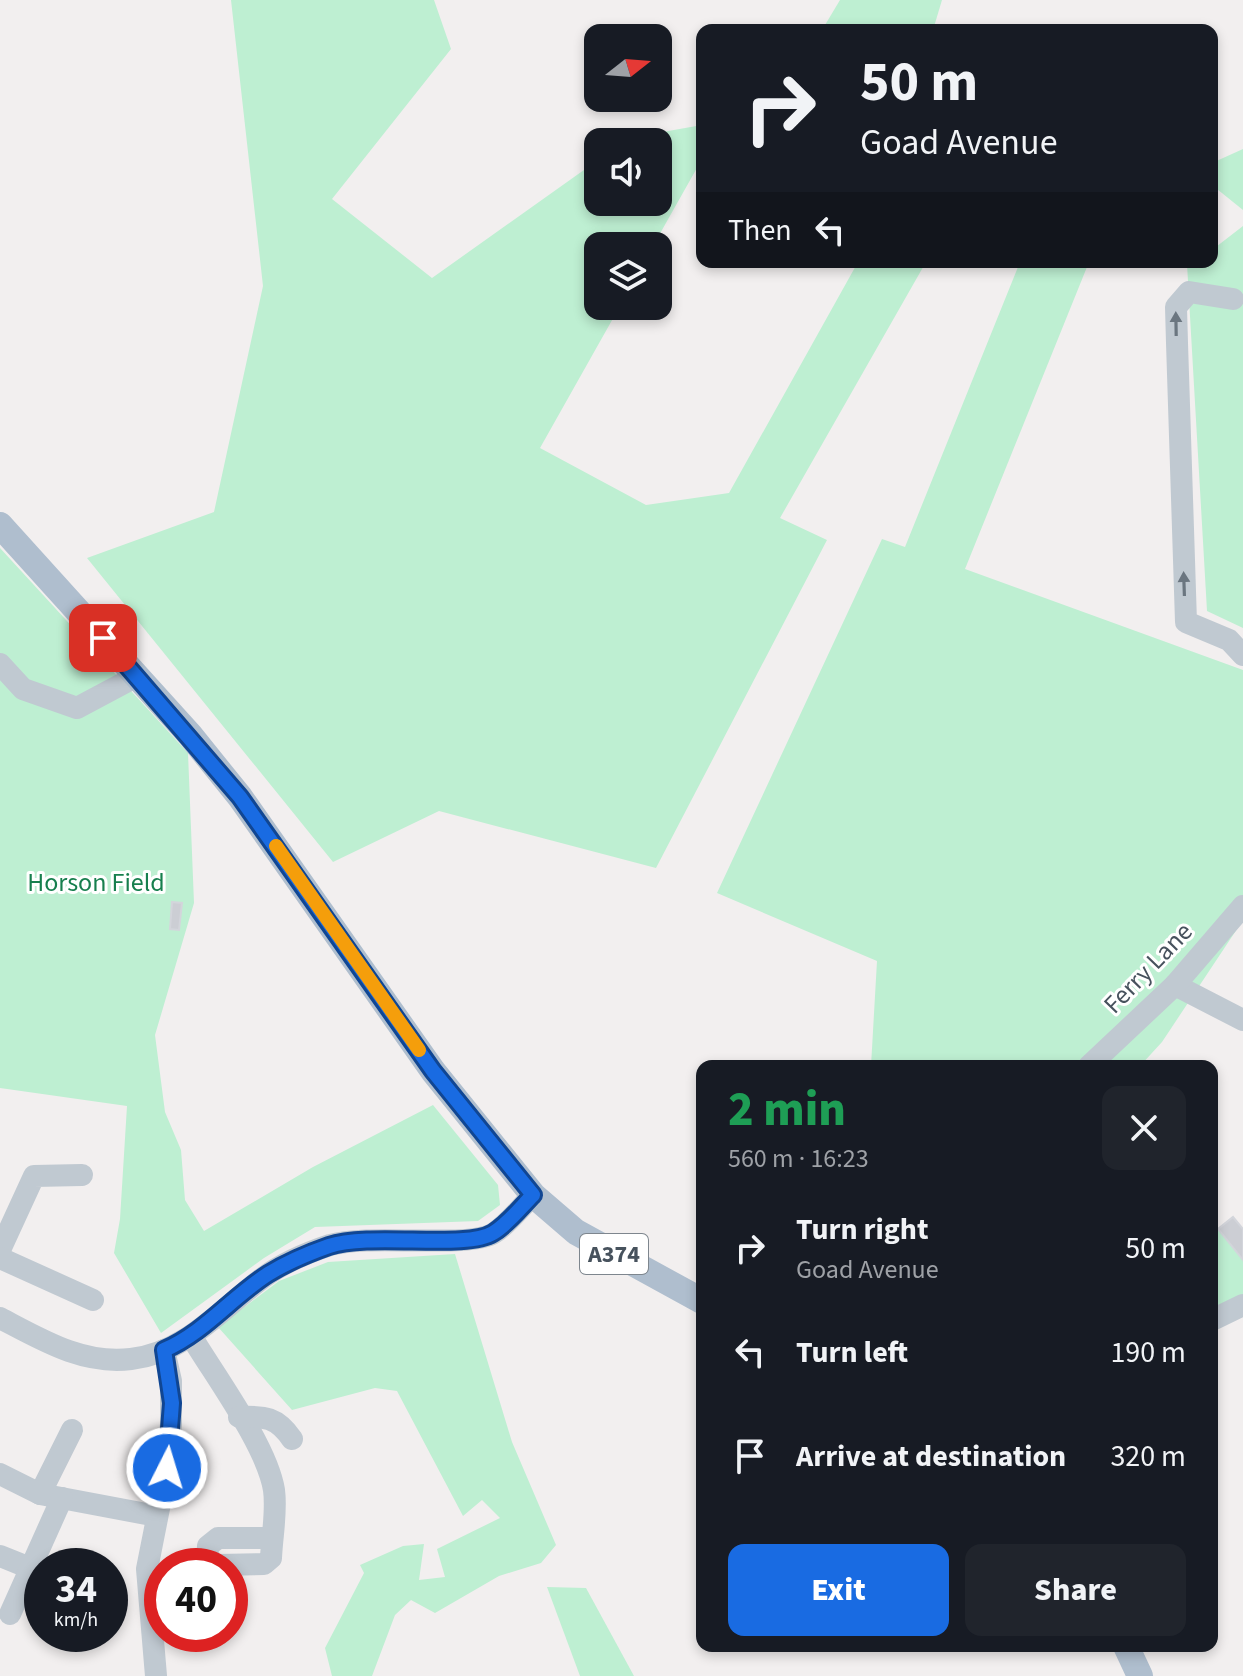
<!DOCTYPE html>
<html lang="en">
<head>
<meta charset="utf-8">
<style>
	body { margin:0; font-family:"Source Sans 3",sans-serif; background:#20242c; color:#f1f3f6; height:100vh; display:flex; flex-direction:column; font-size:30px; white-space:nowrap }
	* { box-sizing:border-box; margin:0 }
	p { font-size:26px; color:#9ea1a6 }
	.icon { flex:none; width:44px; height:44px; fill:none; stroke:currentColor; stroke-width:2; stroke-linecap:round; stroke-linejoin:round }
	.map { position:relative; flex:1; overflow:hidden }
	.sheet { position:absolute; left:696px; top:1060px; width:522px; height:592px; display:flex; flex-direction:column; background:#171b24; border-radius:16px; box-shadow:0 4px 12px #0003 }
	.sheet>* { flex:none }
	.banner { position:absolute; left:696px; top:24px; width:522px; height:244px; border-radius:16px; box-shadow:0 4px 12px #0003; background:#171b24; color:#f1f3f6; overflow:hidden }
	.needle { width:52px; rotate:73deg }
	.tools { position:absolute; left:584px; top:24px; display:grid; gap:16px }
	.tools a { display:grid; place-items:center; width:88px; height:88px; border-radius:16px; background:#171b24; box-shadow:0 4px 12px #0003; font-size:40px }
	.speed { position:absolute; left:24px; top:1548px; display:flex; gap:16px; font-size:40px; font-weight:700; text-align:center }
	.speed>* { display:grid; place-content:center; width:104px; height:104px; border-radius:50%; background:#171b24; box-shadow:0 4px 12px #0003; line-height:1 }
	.speed small { font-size:20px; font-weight:400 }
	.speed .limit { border:12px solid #d22; background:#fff; color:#111 }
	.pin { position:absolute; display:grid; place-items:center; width:68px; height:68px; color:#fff; margin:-34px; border-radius:16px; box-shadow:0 4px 12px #0006 }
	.me { position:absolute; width:88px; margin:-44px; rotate:5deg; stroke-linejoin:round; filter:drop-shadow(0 0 6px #0008) }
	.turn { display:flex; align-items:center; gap:28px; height:168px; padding:0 32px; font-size:36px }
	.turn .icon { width:104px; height:104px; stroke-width:2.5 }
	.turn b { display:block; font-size:56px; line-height:68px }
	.then { display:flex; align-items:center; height:76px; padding:0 32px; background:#0003; gap:16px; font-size:30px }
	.round { display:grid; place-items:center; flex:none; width:84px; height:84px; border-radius:16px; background:#20242c }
	.headline { display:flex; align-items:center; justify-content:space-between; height:136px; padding:0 32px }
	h1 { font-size:48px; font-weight:800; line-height:60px; color:#1e9e55 }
	.primary-button { display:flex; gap:16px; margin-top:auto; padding:16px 32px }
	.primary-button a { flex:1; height:92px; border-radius:16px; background:#196be2; color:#fff; font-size:32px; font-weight:800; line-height:92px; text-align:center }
	.primary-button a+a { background:#20242c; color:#f1f3f6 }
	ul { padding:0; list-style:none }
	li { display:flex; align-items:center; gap:24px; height:104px; padding:0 32px }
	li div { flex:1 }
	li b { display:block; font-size:30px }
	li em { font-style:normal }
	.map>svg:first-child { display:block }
	.green { fill:#beefd2 }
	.building { fill:#ccced4; stroke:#d3d5db; stroke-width:2 }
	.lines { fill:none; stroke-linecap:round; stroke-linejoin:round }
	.minor { stroke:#c0c9d1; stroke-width:22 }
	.major { stroke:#afbece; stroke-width:26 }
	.oneway { fill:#6b7680 }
	.route-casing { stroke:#104693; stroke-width:20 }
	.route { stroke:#196be2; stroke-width:14 }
	.slow { stroke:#f59e0b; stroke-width:14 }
	.labels { text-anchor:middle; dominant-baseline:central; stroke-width:6; stroke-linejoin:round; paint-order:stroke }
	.shield { fill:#fff; stroke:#7e868e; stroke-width:2 }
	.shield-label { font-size:24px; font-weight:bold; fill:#47525d }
	.park-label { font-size:26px; fill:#177f4e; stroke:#fff }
	.street-label { font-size:26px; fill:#47525d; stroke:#fff }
</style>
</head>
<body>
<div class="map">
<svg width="1243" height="1676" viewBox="0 0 1243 1676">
	<rect width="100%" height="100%" fill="#f2efef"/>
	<g class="green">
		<polygon points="231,0 434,0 451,49 332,199 432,278 598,160 598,202 658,202 658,142 623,142 629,138 702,125 702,159 653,246 598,246 598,306 620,306 540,448 646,505 729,493 858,262 926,262 780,518 827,540 656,868 439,811 333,862 87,558 214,512 263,286"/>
		<polygon points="840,0 942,0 933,30 822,30"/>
		<polygon points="1243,149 1243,210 1212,185 1212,163"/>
		<polygon points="1243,226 1243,628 1207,611 1187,264 1212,262 1212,250"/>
		<polygon points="1020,262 1089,262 965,569 1243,670 1243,920 1162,1042 1140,1066 871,1066 877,961 717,893 882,539 905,547"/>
		<polygon points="0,548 188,753 194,903 155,1035 165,1112 181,1150 185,1200 204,1231 313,1167 433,1105 498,1185 500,1205 478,1221 315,1227 264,1258 161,1333 114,1253 120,1219 127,1106 0,1088"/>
		<polygon points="1218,1229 1243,1260 1243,1295 1212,1309 1212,1233"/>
		<polygon points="455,1254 512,1442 556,1545 541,1563 499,1576 435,1613 411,1600 395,1615 372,1676 332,1676 325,1648 364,1573 360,1565 403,1546 424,1544 419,1580 445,1577 437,1549 500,1518 482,1500 463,1516 397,1391 375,1388 292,1410 218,1327 279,1281 328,1262"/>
		<polygon points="547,1587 586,1588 634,1676 580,1676"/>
	</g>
	<g class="building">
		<polygon points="172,902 182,903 179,930 170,929"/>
		<polygon points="1233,1217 1243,1229 1243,1260 1218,1229"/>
	</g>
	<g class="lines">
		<g class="minor">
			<polyline points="1233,299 1189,292 1176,307 1177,343 1186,622 1229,640 1243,655"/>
			<polyline points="0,664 23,689 77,708 137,676"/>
			<polyline points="1175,985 1243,1020"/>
			<polyline points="1089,1066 1175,985 1243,906"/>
			<polyline points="0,1250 34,1176 82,1175"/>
			<polyline points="0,1258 93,1300"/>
			<path d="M0,1318C42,1340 83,1365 131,1359C186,1353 222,1308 264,1277C283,1263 309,1252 330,1245C371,1233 468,1249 494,1233C508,1224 521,1207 533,1195"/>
			<polyline points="1212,1320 1243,1305"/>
			<path d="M191,1336C215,1376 267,1446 274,1490C277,1512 272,1535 271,1558L264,1564L218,1565C209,1562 207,1556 208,1546L218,1538H272"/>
			<path d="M239,1417C265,1416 277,1417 292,1439"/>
			<polyline points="0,1474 40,1494 157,1516"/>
			<polyline points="40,1494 72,1430"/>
			<polyline points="0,1556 30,1568"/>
			<polyline points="10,1614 62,1498"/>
			<polyline points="156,1676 147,1569 167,1468 171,1424 171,1381 164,1350"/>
		</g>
		<g class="major">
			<polyline points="0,525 190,735 240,797 433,1071 533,1195 576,1232 702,1301"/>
			<polyline points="1126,1646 1140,1676"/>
		</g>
	</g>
	<defs><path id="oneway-solid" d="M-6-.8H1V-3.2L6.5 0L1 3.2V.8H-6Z" transform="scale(2)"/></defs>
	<g class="oneway">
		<use href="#oneway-solid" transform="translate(1176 324) rotate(-91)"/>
		<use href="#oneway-solid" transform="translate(1184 584) rotate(-92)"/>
	</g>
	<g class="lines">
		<g class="route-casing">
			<path id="route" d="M103,638L240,797L433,1071L533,1195C521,1207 508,1224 493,1233C466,1250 371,1232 329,1246C309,1253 286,1263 268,1274C232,1297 204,1333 164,1350L172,1403L167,1468"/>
		</g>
		<use href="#route" class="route"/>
		<polyline class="slow" points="276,846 419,1050"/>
	</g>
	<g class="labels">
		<rect class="shield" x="580" y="1234" width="68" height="40" rx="6"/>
		<g class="shield-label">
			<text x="614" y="1254">A374</text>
		</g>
		<g class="park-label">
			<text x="96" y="882">Horson Field</text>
		</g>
		<g class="street-label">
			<text transform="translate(1148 968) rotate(-46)">Ferry Lane</text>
		</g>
	</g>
</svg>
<div class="tools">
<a><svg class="needle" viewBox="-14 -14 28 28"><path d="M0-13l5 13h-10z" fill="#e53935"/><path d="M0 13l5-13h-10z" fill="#9ea1a6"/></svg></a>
<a><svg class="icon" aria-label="sound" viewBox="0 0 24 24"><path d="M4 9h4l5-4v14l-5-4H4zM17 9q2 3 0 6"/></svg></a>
<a><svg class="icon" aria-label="layers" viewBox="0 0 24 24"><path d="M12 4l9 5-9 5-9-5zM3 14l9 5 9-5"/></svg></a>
</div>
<div class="speed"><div>34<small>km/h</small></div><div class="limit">40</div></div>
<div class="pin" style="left:103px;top:638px;background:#d93025"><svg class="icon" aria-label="arrive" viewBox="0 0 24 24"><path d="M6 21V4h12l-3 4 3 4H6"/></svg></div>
<svg class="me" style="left:167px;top:1468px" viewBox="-20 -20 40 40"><circle r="17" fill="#196be2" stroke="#fff" stroke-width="3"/><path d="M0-11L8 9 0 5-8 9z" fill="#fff"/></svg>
<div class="banner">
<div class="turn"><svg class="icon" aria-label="right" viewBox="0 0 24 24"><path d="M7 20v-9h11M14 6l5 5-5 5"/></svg><div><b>50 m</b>Goad Avenue</div></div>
<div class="then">Then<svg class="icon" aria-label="left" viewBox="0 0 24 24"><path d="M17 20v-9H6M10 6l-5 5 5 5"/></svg></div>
</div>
<section class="sheet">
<div class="headline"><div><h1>2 min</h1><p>560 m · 16:23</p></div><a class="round"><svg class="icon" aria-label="close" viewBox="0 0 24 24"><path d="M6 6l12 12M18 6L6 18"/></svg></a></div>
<ul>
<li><svg class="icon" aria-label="right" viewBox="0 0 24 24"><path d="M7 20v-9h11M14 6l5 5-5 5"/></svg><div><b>Turn right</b><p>Goad Avenue</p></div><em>50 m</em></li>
<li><svg class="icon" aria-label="left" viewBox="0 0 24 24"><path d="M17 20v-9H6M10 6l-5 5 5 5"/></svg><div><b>Turn left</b></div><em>190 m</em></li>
<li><svg class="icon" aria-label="arrive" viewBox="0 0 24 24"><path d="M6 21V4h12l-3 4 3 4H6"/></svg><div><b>Arrive at destination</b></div><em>320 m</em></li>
</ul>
<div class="primary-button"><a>Exit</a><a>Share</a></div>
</section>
</div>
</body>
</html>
